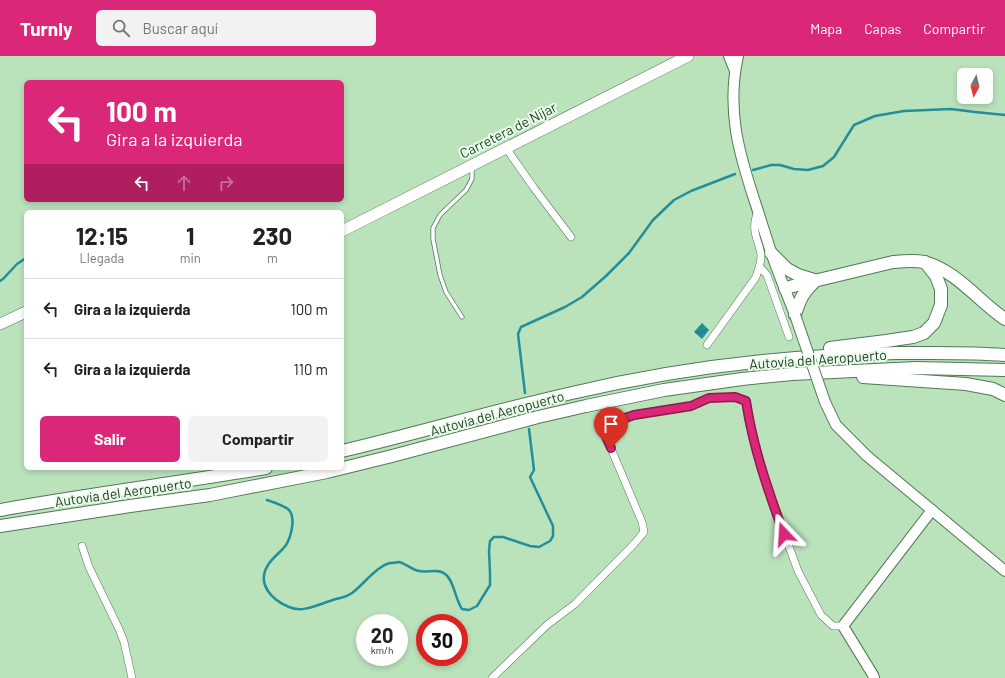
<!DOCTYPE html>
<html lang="es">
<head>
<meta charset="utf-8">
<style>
	body { margin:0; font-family:Barlow,sans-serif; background:#f2f2f2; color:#222; height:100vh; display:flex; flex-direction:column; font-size:15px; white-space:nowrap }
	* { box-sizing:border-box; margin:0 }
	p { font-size:13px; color:#767676 }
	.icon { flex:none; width:22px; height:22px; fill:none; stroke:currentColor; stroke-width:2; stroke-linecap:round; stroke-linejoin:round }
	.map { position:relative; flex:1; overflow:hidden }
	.sheet { position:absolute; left:24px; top:154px; width:320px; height:260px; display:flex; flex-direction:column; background:#fff; border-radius:6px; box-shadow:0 2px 6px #0003 }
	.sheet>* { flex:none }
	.hud { position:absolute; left:24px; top:24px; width:320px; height:122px; border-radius:6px; box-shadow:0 2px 6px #0003; background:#db2777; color:#fff; overflow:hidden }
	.needle { width:26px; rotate:187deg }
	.buttons { position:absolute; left:957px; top:12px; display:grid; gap:8px }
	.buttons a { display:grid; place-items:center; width:36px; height:36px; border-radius:6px; background:#fff; box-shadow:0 2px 6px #0003; font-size:20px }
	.speed { position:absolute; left:356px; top:558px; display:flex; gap:8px; font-size:20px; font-weight:700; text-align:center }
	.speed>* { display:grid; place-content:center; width:52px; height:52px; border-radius:50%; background:#fff; box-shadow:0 2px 6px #0003; line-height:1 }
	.speed small { font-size:10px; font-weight:400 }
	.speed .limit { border:6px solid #d22; background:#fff; color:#111 }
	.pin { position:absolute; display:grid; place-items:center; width:34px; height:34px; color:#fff; margin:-41px -17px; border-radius:50% 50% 50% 0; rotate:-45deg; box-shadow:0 0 4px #0007 }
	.pin .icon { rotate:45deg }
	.me { position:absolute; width:44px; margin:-22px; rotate:340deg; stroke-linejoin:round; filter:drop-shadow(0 0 3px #0008) }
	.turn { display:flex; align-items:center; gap:14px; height:84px; padding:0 16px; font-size:18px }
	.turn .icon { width:52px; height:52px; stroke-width:2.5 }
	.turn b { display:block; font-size:28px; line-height:34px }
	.lanes { display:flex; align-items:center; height:38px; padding:0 16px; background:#0003; justify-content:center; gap:20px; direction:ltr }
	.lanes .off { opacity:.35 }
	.eta { display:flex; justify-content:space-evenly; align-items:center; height:68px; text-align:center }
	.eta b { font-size:24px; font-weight:700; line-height:28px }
	.cta { display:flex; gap:8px; margin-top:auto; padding:8px 16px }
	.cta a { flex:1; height:46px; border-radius:6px; background:#db2777; color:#fff; font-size:16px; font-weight:700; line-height:46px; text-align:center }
	.cta a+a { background:#f2f2f2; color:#222 }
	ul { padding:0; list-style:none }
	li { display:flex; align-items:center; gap:12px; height:60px; padding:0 16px; border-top:1px solid #e0e0e0 }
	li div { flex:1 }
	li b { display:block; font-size:15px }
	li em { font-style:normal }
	header { display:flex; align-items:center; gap:24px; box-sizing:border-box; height:56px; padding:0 20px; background:#db2777; color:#fff }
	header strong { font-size:19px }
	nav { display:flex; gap:22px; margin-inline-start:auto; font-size:14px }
	.search { width:280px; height:36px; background:#f2f2f2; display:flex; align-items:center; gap:10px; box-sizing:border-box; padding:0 14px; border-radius:6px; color:#767676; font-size:15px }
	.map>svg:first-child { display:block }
	.water { fill:url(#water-waves) }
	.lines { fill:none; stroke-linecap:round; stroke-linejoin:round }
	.stream { stroke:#228f9b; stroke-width:2.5 }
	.lane-casing { stroke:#527855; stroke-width:5 }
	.street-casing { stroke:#527855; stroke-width:8 }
	.secondary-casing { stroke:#527855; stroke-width:12 }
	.primary-casing { stroke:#527855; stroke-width:12 }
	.highway-casing { stroke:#527855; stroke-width:14 }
	.lane { stroke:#fff; stroke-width:3.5 }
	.street { stroke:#fff; stroke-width:7 }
	.secondary { stroke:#fff; stroke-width:10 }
	.primary { stroke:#fff; stroke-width:11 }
	.highway { stroke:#fff; stroke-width:12 }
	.secondary-bridge-casing { stroke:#527855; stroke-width:12; stroke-linecap:butt }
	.secondary-bridge { stroke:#fff; stroke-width:10 }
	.route-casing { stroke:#8e194d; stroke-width:10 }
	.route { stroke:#db2777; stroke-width:7 }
	.labels { text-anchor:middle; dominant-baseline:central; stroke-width:4; stroke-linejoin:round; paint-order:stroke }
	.street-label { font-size:14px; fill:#293a2a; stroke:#e9feea }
</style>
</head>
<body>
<header>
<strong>Turnly</strong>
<div class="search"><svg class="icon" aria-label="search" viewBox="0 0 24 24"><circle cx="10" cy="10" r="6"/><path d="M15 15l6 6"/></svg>Buscar aquí</div>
<nav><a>Mapa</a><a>Capas</a><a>Compartir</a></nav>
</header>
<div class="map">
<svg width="1005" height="622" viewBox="0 0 1005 622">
	<defs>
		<pattern id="water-waves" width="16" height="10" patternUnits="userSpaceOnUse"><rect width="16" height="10" fill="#228f9b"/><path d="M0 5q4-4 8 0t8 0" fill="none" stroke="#1e767f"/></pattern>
	</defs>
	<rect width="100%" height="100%" fill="#bae3bc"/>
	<polygon class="water" points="702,267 709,274 702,283 694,276"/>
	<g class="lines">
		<g class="stream">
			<polyline points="753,114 771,109 780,109 794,113 808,114 823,110 834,101 854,69 875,60 904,55 951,53 975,56 1005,59"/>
			<polyline points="0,225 3,223 17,208 26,202"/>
			<polyline points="525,337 518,278 521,271 565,251 582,241 606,220 629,197 653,164 674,144 691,135 735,118"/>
			<path d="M267,444C273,446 285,450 289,454C296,462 291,481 286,489C281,496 273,501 268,509C256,528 272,544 289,551C302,557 317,549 330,545C338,542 345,542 352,537C363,529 377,510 390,507C393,507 397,506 399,506C405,507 412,514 419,515C427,517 438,512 445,518C454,524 455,543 462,553L469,554L477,550L490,529V517L489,495L490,485L494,481H503L530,490L539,491L550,485L553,480V470L530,421L534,414L529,373"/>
		</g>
		<g class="lane-casing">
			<polyline id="lane" points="462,261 446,236 440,219 433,183 433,172 440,159 466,134 472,123 472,112"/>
		</g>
		<g class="street-casing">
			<g id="street">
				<polyline points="506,92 534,132 571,181"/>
				<polyline points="760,211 767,219 789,281"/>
				<path d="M707,289L756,221C758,214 761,208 761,200C761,197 760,194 759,190C755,179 752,168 758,156"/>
				<polyline points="82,490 89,511 119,573 124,586 132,622"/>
				<polyline points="492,622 547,569 575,548 634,488 644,476 642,466 604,376 608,368 635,359 691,350 709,342 735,341 746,345 749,367 760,406 780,466 798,515 821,559 833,570 843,570"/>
			</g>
		</g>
		<g class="secondary-casing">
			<g id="secondary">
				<polyline points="729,0 735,15"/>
				<path d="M738,0C726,54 739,98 756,149C761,165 766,180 771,196C778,217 787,238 795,259"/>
				<polyline points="825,346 836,369 867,400 1005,515"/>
				<polyline points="874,622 873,619 843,570 932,454"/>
			</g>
		</g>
		<g class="primary-casing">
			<g id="primary">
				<polyline points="342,175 688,0"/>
				<polyline points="0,268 26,256"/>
			</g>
		</g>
		<g class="highway-casing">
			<g id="highway">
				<polyline points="771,197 787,213 798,219 814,224"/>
				<path d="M785,232L893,206C904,205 914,204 924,206C957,215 978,245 1005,263"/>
				<path d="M795,259C800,242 803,237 815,225"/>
				<polyline points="830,292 886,285 913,281 924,277 934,267 941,249 941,233 936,220 925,206"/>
				<polyline points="863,321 966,328 993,333 1005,339"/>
				<path d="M342,395C419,377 495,354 572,337C678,312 787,299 897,297C933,297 969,296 1005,299"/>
				<path d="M0,454C88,438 177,427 266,412"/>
				<polyline points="0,470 130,450 210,439 327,416 392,400 538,361 586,350 664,334 742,323 792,318 916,312 1005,314"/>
			</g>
		</g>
		<use href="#lane" class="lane"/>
		<use href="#street" class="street"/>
		<use href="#secondary" class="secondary"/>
		<use href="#primary" class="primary"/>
		<use href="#highway" class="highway"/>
		<g class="secondary-bridge-casing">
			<polyline id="secondary-bridge" points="795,259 825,346"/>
		</g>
		<use href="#secondary-bridge" class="secondary-bridge"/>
	</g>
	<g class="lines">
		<g class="route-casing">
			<path id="route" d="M611,392L604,376L608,368L634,359L691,350L709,342L735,341L746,345C753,391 768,435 784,478"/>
		</g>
		<use href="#route" class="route"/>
	</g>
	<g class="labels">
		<g class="street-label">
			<text transform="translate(508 74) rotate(-27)">Carretera de Níjar</text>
			<text transform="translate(818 303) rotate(-4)">Autovía del Aeropuerto</text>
			<text transform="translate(497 357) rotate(-15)">Autovía del Aeropuerto</text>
			<text transform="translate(123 436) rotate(-8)">Autovía del Aeropuerto</text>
		</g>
	</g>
</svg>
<div class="buttons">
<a><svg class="needle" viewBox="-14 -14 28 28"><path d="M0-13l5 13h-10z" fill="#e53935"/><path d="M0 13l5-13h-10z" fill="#767676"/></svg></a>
</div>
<div class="speed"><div>20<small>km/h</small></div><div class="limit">30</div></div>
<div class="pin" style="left:611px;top:392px;background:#d93025"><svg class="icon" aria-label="arrive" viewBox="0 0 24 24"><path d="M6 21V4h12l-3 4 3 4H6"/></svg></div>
<svg class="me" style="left:784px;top:478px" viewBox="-20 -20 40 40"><path d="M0-17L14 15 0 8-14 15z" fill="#db2777" stroke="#fff" stroke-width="4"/></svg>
<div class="hud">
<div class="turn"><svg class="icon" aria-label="left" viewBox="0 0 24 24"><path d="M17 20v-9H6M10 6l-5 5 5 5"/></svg><div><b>100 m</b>Gira a la izquierda</div></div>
<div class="lanes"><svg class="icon" aria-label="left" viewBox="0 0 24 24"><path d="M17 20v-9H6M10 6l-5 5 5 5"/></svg><svg class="icon off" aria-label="ahead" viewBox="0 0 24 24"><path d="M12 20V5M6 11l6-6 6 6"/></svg><svg class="icon off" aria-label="right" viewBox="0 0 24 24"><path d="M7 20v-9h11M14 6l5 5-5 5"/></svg></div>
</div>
<section class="sheet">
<div class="eta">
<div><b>12:15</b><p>Llegada</p></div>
<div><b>1</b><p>min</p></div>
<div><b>230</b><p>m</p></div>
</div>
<ul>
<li><svg class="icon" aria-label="left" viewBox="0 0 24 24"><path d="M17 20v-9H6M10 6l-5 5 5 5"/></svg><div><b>Gira a la izquierda</b></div><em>100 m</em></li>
<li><svg class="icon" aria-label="left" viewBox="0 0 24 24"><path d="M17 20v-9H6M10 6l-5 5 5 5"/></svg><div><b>Gira a la izquierda</b></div><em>110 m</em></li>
</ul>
<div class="cta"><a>Salir</a><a>Compartir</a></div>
</section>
</div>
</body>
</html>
